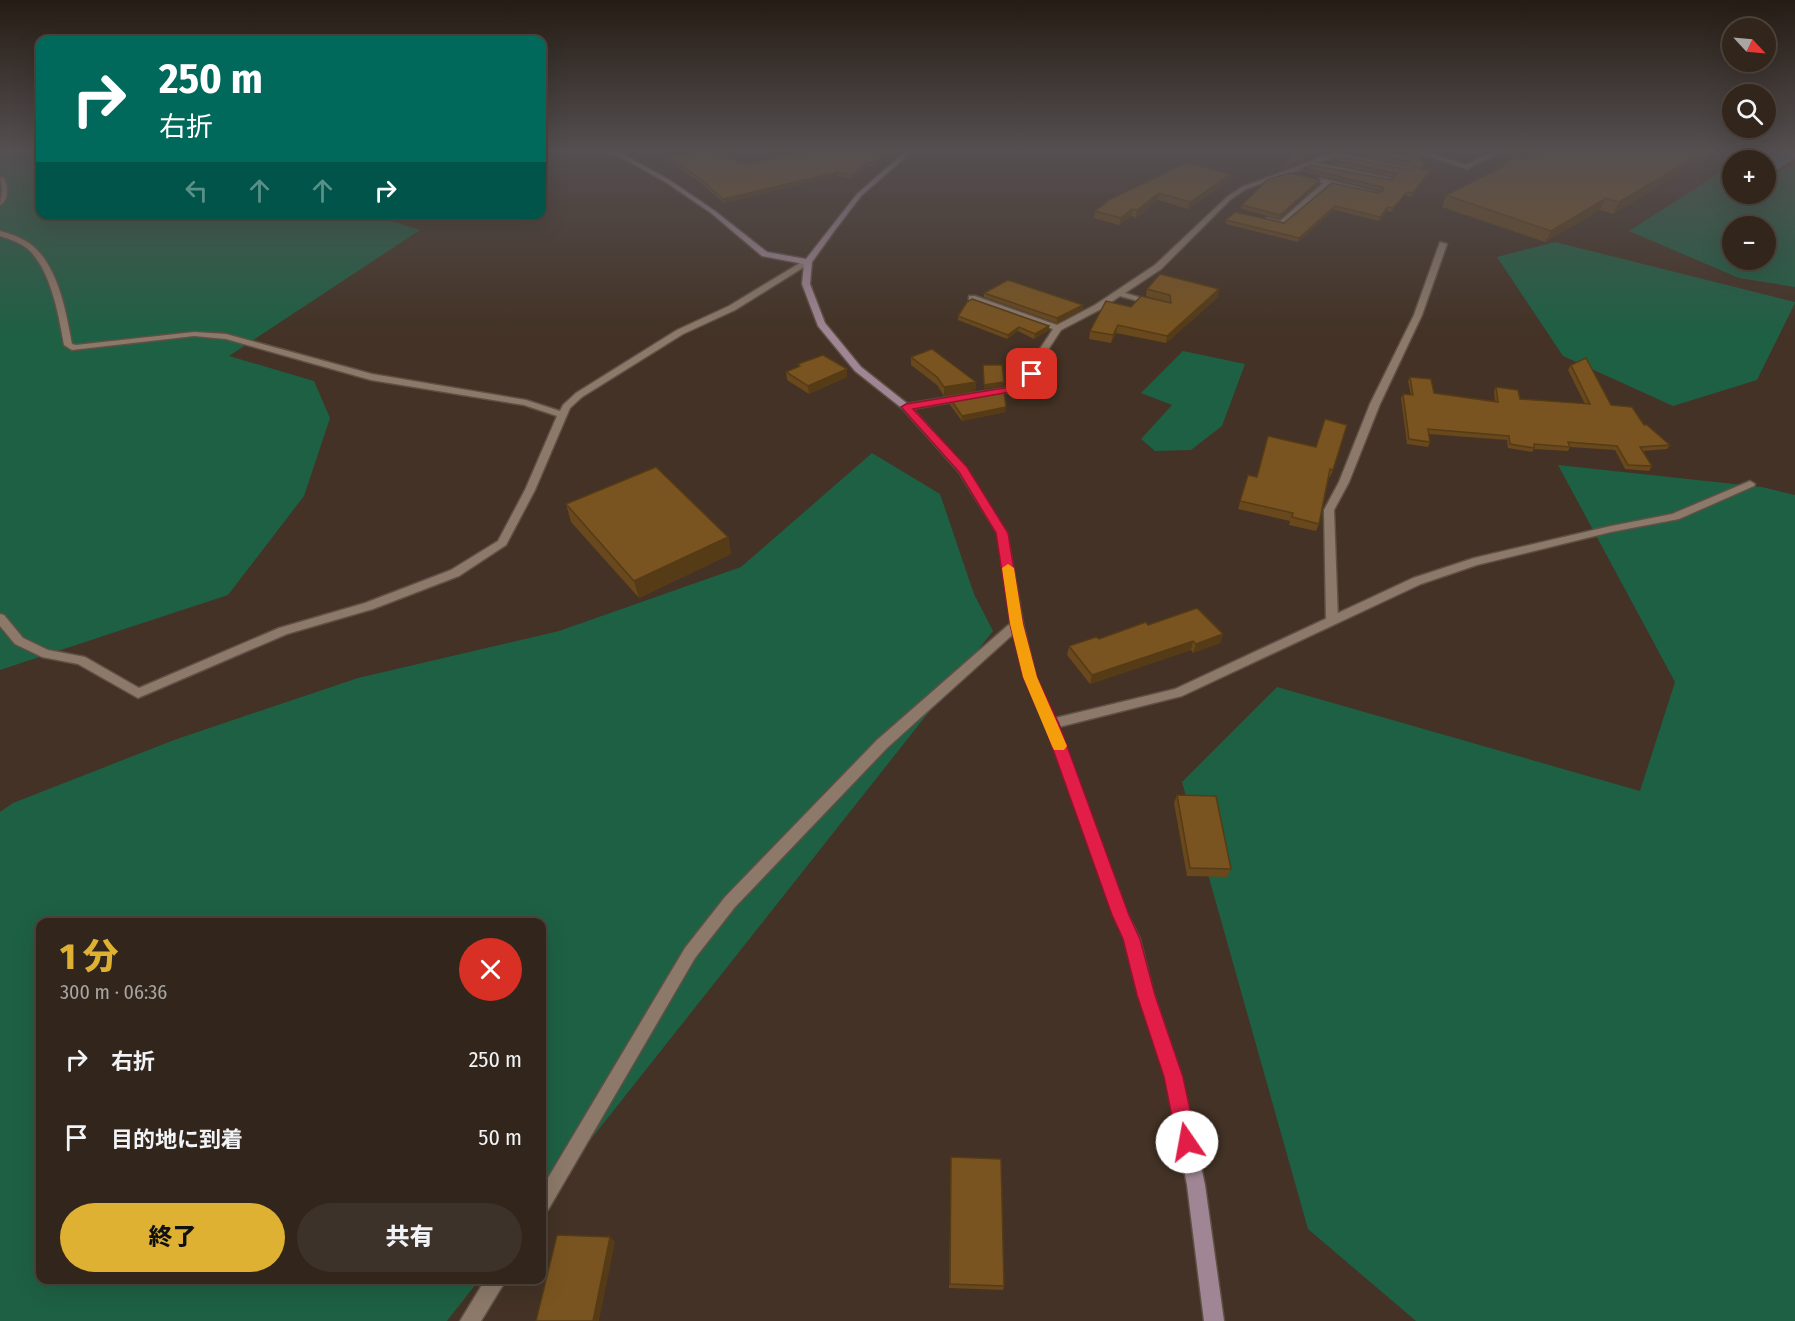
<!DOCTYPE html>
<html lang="ja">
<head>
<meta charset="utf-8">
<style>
	body { margin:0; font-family:"Fira Sans Condensed","Noto Sans JP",sans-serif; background:#3d3229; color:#f1f3f6; height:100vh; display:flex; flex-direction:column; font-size:22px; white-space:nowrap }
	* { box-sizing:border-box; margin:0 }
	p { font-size:20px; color:#a8a5a3 }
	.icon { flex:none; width:33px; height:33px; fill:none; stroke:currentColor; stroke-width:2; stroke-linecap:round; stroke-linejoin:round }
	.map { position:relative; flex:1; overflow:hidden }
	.drawer { position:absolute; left:36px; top:918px; width:510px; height:366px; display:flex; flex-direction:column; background:#32261c; border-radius:12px; box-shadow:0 6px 24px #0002,0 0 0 2px #4d433b }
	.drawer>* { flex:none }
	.top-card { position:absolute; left:36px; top:36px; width:510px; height:183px; border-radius:12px; box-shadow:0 6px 24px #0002,0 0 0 2px #4d433b; background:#00695c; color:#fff; overflow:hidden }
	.needle { width:39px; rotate:116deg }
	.tools { position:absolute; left:1722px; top:18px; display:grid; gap:12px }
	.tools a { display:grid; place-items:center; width:54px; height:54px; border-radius:50%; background:#32261c; box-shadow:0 6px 24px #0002,0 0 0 2px #4d433b; font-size:30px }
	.pin { position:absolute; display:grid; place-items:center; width:51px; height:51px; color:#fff; margin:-26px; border-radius:12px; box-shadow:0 3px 9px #0006 }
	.me { position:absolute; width:66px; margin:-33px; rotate:348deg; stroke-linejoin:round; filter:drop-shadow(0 0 4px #0008) }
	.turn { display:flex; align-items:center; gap:21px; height:126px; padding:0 24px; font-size:27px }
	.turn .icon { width:78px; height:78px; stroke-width:2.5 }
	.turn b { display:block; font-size:42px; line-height:51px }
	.lanes { display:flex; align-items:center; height:57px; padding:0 24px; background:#0003; justify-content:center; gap:30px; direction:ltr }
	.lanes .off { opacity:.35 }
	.round { display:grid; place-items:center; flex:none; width:63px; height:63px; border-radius:32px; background:#3d3229 }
	.headline { display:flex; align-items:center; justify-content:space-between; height:102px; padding:0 24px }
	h1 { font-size:36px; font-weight:800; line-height:45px; color:#deb133 }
	.button { display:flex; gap:12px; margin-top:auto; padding:12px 24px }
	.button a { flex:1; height:69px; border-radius:36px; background:#deb133; color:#111; font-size:24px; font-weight:800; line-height:69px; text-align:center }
	.button a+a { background:#3d3229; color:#f1f3f6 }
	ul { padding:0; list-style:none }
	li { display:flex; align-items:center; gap:18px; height:78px; padding:0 24px }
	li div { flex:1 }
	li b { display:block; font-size:22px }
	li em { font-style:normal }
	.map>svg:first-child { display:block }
	.green { fill:#1e6044; fill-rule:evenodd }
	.water { fill:#2c6fa1; stroke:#6490b0; stroke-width:1.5 }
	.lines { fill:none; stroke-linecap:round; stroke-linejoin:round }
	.minor-casing { stroke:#5e5045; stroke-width:3 }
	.tertiary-casing { stroke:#5e5045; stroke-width:3 }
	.secondary-casing { stroke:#5e5045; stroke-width:3 }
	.minor { fill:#8c7969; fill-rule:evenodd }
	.tertiary { fill:#8c7969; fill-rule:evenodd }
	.secondary { fill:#a08694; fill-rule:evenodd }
	.wall { fill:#68481c }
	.shaded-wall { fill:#553b16 }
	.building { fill:#795420; stroke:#553b16; stroke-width:1.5 }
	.route { fill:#e11d48; stroke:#92132f; stroke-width:1.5 }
	.slow { fill:#f59e0b }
</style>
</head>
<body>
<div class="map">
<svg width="1795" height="1321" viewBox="0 0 1795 1321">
	<rect width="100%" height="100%" fill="#433225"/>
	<g class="green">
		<polygon points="0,149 40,149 40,214 370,214 420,230 229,356 314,381 330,418 304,496 228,595 0,670"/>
		<path d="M1729,167L1732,168V194H1766V177L1790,167L1795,168V287L1739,278L1629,231ZM1732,226H1766V260H1732Z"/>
		<polygon points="1555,242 1795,302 1795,303 1757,380 1673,406 1563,356 1497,257"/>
		<polygon points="1183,351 1245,364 1222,426 1191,450 1155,451 1141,439 1172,405 1141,393"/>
		<polygon points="872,453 940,494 974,594 993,631 542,1201 542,922 40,922 40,1280 479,1280 447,1321 0,1321 0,812 13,803 174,740 358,678 559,631 741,567"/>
		<polygon points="1558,465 1762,487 1795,495 1795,1321 1416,1321 1308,1229 1182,782 1277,687 1640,791 1675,682"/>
	</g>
	<polygon class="water" points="1747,149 1795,149 1795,156 1769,174 1766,173 1766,160 1732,160 1732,164 1726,162"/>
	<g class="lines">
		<g class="minor-casing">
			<g id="minor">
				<polygon points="585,149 599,149 627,156 624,158"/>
				<polygon points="1406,149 1416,149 1466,165 1498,149 1506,149 1467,169"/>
				<path d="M1334,153L1412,169L1409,171L1334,157L1317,163L1394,179L1391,181L1310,166L1246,189L1231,199L1161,269L1125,293L1156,302V306L1120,296L1101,309L1061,330L1042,359L1036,376L1027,385L1016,391L906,410L901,407L906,404L1011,387C1029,377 1026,375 1034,358C1040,348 1047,339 1053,329L969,300V296H975L1057,325L1095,305L1155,265L1227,197L1242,187Z"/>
				<path d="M2,177L5,179C8,188 9,200 0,205L2,189L0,178Z"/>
				<polygon points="1320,178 1380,193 1377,195 1329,184 1283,224 1265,221 1263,220 1267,218 1280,221 1323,183 1317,180"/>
				<path d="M0,231C12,234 25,239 34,247C59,270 66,312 72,344L76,345L194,332L226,334L372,374L526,400L560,411L563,405L576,393L677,330L729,306L805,260L812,262L735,310L683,334L582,397L570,408L535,490L506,545L459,576L373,609L287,634L138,698L78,664L42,657L15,644L0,626V614L4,615L23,638L48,650L85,657L139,688L279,628L365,603L451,570L498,541L525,490L557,416L524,405L371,380L226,339L194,336L72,350L64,345C59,316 51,271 29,250C21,243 10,239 0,236Z"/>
				<polygon points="1440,242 1447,244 1422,315 1380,404 1349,482 1334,510 1338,620 1332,624 1326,620 1324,510 1339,482 1370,404 1414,315"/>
				<polygon points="1017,620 1021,621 1023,624 1021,627 887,748 735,907 695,958 548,1210 542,1213 542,1188 685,948 725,897 877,740 1013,621"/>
				<polygon points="485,1280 506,1280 481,1321 460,1321"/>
			</g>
		</g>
		<g class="tertiary-casing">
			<polygon id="tertiary" points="1750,481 1755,484 1754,486 1679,519 1611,532 1477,565 1421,584 1182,696 1051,729 1047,727 1045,724 1047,721 1051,719 1175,689 1413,578 1474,558 1611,526 1672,514"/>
		</g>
		<g class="secondary-casing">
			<polygon id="secondary" points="606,149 614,149 671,181 715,211 767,252 806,259 857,194 908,149 915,149 861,196 835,230 812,262 810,284 825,323 861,367 909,405 966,468 1007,533 1023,624 1036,677 1057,724 1128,915 1140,939 1154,995 1182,1077 1205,1185 1224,1321 1204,1321 1187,1185 1166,1077 1138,995 1124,939 1114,915 1045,724 1024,677 1011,624 997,533 959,472 903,409 855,371 818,326 802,284 804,264 762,256 711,213 667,183"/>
		</g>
		<use href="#minor" class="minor"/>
		<use href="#tertiary" class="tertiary"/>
		<use href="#secondary" class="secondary"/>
	</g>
	<g class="wall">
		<polygon points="812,149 894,149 873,167 868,166 852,179 838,176 724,203 697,180 669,162 668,158 748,164"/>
		<polygon points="1549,149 1711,149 1706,158 1613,214 1600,210 1545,242 1442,207 1446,195 1504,167 1507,160 1529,159"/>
		<polygon points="1365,153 1421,161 1421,169 1429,174 1411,197 1405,195 1392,212 1387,211 1379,221 1334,210 1298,242 1226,224 1226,220 1284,223 1378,193 1381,191 1302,171 1303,168 1392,180 1394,177 1337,165 1338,161 1410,170 1413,168 1363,157"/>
		<polygon points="1231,174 1229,181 1188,209 1158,200 1136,218 1131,216 1119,225 1094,218 1095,211 1103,205 1104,202"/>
		<polygon points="1319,183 1279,219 1241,209 1242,205"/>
		<polygon points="1147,289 1218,297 1166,343 1116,333 1111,343 1089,339 1090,331 1131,307 1163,301 1146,296"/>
		<polygon points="984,293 1083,305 1083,309 1057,323 984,297"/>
		<polygon points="958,316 1049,326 1049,330 1034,339 1018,331 1007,339 958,320"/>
		<polygon points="911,357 976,382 975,391 944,396 937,385 911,365"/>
		<polygon points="798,364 847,369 847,377 809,394 787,380 786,372 798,367"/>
		<polygon points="1571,365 1611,405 1644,425 1670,445 1667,449 1643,451 1652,466 1649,471 1625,469 1615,450 1570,447 1568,451 1534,449 1532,452 1508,448 1507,440 1428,434 1430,442 1428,447 1407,444 1401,398 1403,394 1411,395 1408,381 1410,377 1434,393 1495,401 1494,391 1496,387 1520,399 1585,404 1568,370"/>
		<polygon points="951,400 1005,412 962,421 950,405"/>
		<polygon points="1268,436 1333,470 1330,477 1329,477 1319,524 1316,531 1289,525 1290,521 1238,509 1248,475 1257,477"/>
		<polygon points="566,504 728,537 731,554 639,598 571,522"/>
		<polygon points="1148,625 1223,634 1220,643 1193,653 1191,650 1090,684 1067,655 1069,646 1099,639"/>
		<polygon points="1177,795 1231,869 1227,877 1187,876 1174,803"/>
		<polygon points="951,1157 1004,1286 1003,1290 949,1288"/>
	</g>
	<g class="shaded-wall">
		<polygon points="889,149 894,149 873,167 872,163"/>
		<polygon points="1709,149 1711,149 1706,158 1613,214 1619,202"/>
		<polygon points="1306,158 1305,161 1281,170 1281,167"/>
		<polygon points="868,162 868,166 852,179 852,175"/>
		<polygon points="1430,171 1429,174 1411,197 1413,193"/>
		<polygon points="838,172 838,176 724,203 723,199"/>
		<polygon points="1231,174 1229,181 1188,209 1190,202"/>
		<polygon points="1320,180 1319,183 1279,219 1280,215"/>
		<polygon points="1407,192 1405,195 1392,212 1393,208"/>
		<polygon points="1159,193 1158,200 1136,218 1137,210"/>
		<polygon points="1606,198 1600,210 1545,242 1551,231"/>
		<polygon points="1335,206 1334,210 1298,242 1299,238"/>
		<polygon points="1388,207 1387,211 1379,221 1380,217"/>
		<polygon points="1132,209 1131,216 1119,225 1121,218"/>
		<polygon points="1219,289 1218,297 1166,343 1167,336"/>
		<polygon points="1083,305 1083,309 1057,323 1057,318"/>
		<polygon points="1118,325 1116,333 1111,343 1113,335"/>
		<polygon points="1049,326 1049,330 1034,339 1035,334"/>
		<polygon points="1019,327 1018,331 1007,339 1008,335"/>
		<polygon points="847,369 847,377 809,394 808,386"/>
		<polygon points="976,382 975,391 944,396 944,387"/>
		<polygon points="1004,382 1003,386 984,389 984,385"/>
		<polygon points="1006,407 1005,412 962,421 962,416"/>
		<polygon points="728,537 731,554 639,598 634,581"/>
		<polygon points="1223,634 1220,643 1193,653 1196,644"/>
		<polygon points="1193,641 1191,650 1090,684 1092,675"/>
		<polygon points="610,1237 615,1242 599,1321 593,1321"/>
	</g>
	<g class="building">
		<polygon points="702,149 716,149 740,163 748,164 812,149 889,149 872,163 868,162 852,175 838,172 723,199 697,176 668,158"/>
		<polygon points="1367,149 1374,149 1421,157 1421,161 1425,162 1421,169 1430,171 1413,193 1407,192 1393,208 1388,207 1380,217 1335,206 1299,238 1226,220 1235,212 1284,223 1332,183 1378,193 1384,190 1382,187 1303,168 1311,165 1392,180 1397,174 1338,161 1341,157 1410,170 1416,166 1414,163 1365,153"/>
		<polygon points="1549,149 1709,149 1619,202 1606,198 1551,231 1446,195 1506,165 1507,160 1517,157 1529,159"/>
		<polygon points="1295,154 1306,158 1281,167"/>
		<polygon points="1187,163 1231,174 1190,202 1159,193 1137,210 1132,209 1121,218 1095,211 1107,202 1104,202"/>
		<polygon points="1289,173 1320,180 1280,215 1242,205 1267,180"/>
		<polygon points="1160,274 1219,289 1167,336 1118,325 1113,335 1090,331 1106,301 1131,307 1141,296 1171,303 1170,295 1147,289"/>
		<polygon points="1008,280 1083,305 1057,318 984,293"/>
		<polygon points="972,299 1049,326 1035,334 1019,327 1008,335 958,316 967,302"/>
		<polygon points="932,349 976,382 944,387 937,377 911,357"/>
		<polygon points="823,355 847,369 808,386 786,372 800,366 798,364"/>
		<polygon points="1586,358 1611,405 1632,407 1644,425 1647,425 1670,445 1640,447 1652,466 1628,465 1617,446 1568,442 1570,447 1534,444 1534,448 1510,444 1509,436 1428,429 1430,442 1409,439 1403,394 1413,395 1410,377 1431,379 1434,393 1498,402 1496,387 1518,390 1520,399 1590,404 1571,365"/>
		<polygon points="983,365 1002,365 1004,382 984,385"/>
		<polygon points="1004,391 1006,407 962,416 951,400"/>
		<polygon points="1325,419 1347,425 1333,470 1330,469 1319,524 1292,517 1293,513 1240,501 1248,475 1257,477 1268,436 1316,447"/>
		<polygon points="656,467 728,537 634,581 566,504"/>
		<polygon points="1197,608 1223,634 1196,644 1193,641 1092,675 1069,646 1096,637 1099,639 1146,622 1148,625"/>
		<polygon points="1177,795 1216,796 1231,869 1190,868"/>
		<polygon points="951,1157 1001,1159 1004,1286 950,1284"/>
		<polygon points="557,1235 610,1237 593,1321 536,1321"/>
	</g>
	<linearGradient id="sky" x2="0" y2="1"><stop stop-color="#251c14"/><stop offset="0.45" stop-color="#554f51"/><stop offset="1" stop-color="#554f51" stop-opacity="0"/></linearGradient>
	<rect width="1795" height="334" fill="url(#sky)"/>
	<path class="route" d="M1032,371L1037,374C1031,382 1026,387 1016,391L913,409L967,467L1008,533L1023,624L1037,677L1059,724L1129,915L1140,939L1155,995L1183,1077L1197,1142L1194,1149L1187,1152L1180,1149L1177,1142L1164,1077L1137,995L1123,939L1112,915L1044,724L1023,677L1010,624L996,533L959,472L901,407L906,404L1010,387Z"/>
	<polygon class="slow" points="1008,564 1014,568 1023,624 1037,677 1067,746 1064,750 1054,750 1052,746 1023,677 1010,624 1002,568"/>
</svg>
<div class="tools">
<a><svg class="needle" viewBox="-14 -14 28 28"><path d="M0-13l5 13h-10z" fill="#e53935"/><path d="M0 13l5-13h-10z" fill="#a8a5a3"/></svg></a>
<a><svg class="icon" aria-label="search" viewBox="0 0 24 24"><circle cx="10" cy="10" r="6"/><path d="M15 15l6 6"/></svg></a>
<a>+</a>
<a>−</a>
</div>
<div class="pin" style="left:1032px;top:374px;background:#d93025"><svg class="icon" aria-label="arrive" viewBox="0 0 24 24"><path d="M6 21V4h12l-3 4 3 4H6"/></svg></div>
<svg class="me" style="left:1187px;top:1142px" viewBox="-20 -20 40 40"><circle r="19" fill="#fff"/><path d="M0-13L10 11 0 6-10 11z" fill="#e11d48"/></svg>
<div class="top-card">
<div class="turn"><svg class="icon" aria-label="right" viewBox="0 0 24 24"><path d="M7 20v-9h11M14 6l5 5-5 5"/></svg><div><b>250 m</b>右折</div></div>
<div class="lanes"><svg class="icon off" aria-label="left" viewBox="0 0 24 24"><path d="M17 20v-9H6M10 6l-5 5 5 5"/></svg><svg class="icon off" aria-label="ahead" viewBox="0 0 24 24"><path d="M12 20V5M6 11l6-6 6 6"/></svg><svg class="icon off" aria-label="ahead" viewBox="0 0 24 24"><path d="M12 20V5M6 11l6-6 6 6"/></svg><svg class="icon" aria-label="right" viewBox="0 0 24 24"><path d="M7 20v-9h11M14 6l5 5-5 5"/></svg></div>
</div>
<section class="drawer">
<div class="headline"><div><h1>1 分</h1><p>300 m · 06:36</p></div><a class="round" style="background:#d93025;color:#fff"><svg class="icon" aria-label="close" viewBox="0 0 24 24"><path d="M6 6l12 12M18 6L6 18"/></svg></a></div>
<ul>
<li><svg class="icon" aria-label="right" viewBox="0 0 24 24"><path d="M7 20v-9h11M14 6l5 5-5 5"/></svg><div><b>右折</b></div><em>250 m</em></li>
<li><svg class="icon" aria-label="arrive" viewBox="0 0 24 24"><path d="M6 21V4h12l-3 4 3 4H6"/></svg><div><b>目的地に到着</b></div><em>50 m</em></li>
</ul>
<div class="button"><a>終了</a><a>共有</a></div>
</section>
</div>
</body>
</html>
